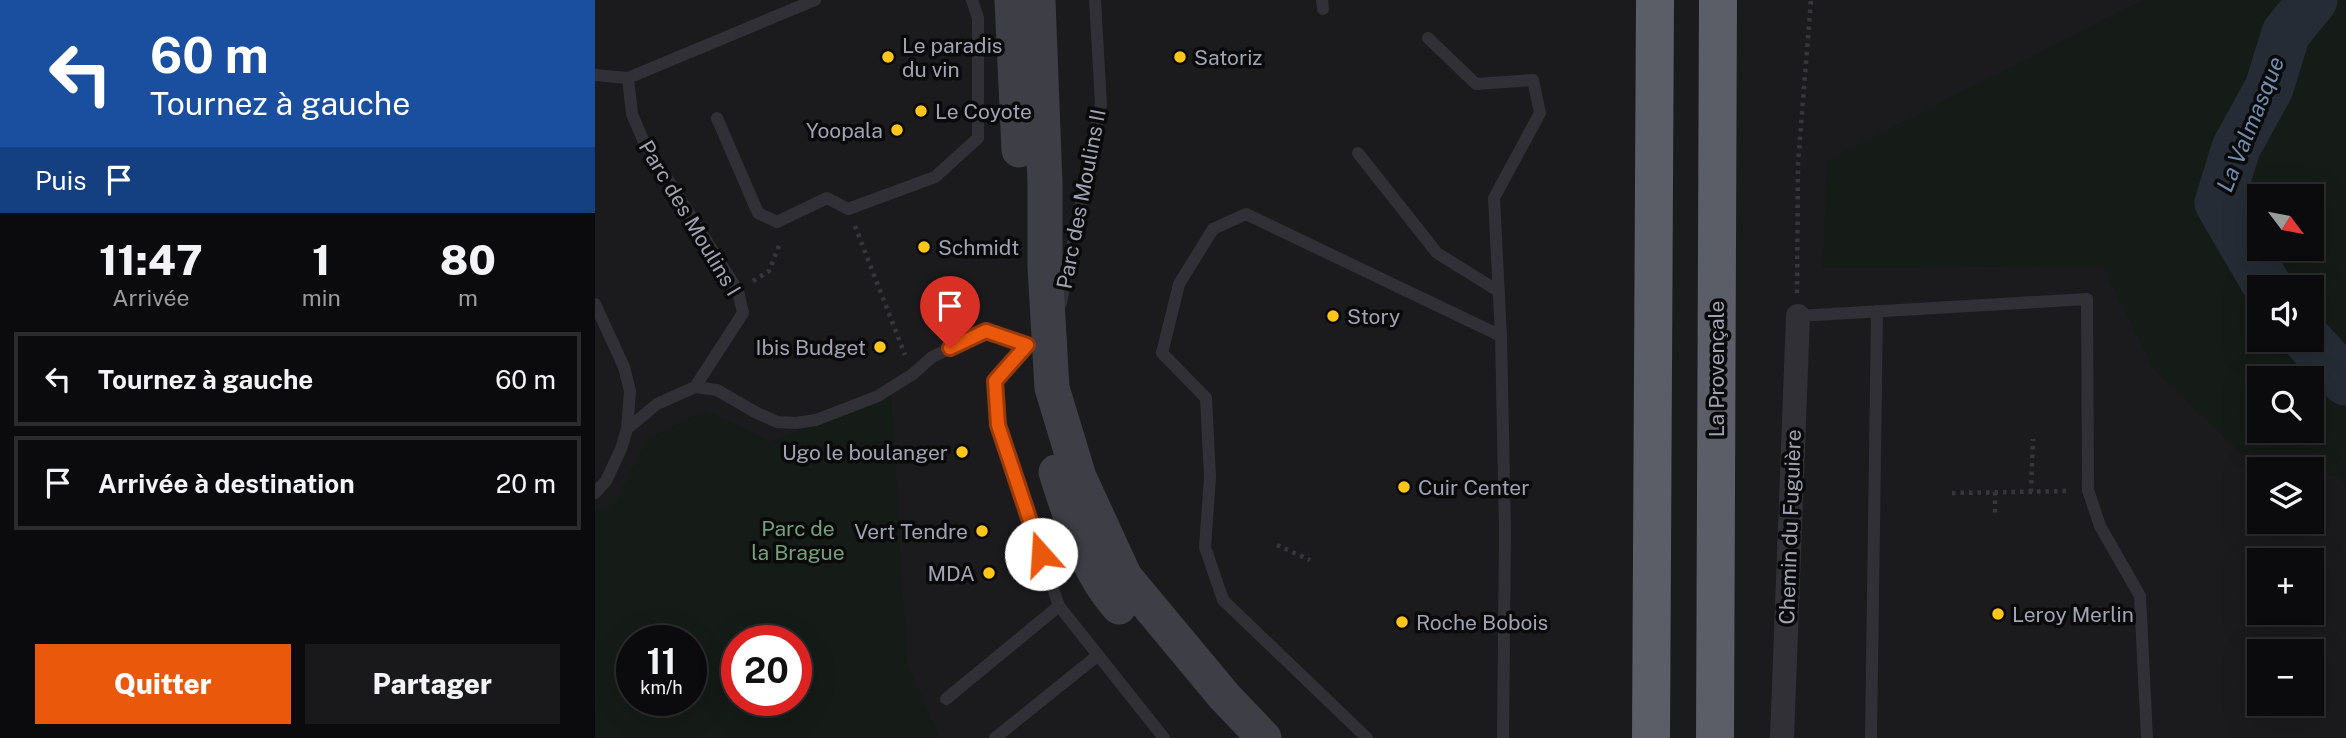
<!DOCTYPE html>
<html lang="fr">
<head>
<meta charset="utf-8">
<style>
	body { margin:0; font-family:"Public Sans",sans-serif; background:#19191b; color:#f1f3f6; height:100vh; display:flex; flex-direction:column; font-size:26px; white-space:nowrap }
	* { box-sizing:border-box; margin:0 }
	p { font-size:23px; color:#9a9b9d }
	.icon { flex:none; width:38px; height:38px; fill:none; stroke:currentColor; stroke-width:2; stroke-linecap:round; stroke-linejoin:round }
	.map { position:relative; flex:1; overflow:hidden }
	.panel { display:flex; flex-direction:column; background:#0b0b0d; width:595px }
	.panel>* { flex:none }
	.hud { background:#1a4fa0; color:#fff; overflow:hidden }
	.needle { width:46px; rotate:122deg }
	.tools { position:absolute; left:1652px; top:184px; display:grid; gap:14px }
	.tools a { display:grid; place-items:center; width:77px; height:77px; border-radius:0px; background:#0b0b0d; box-shadow:0 7px 28px #0002,0 0 0 2px #2b2b2e; font-size:35px }
	.speed { position:absolute; left:21px; top:625px; display:flex; gap:14px; font-size:35px; font-weight:700; text-align:center }
	.speed>* { display:grid; place-content:center; width:91px; height:91px; border-radius:50%; background:#0b0b0d; box-shadow:0 7px 28px #0002,0 0 0 2px #2b2b2e; line-height:1 }
	.speed small { font-size:18px; font-weight:400 }
	.speed .limit { border:10px solid #d22; background:#fff; color:#111 }
	.pin { position:absolute; display:grid; place-items:center; width:60px; height:60px; color:#fff; margin:-72px -30px; border-radius:50% 50% 50% 0; rotate:-45deg; box-shadow:0 0 7px #0007 }
	.pin .icon { rotate:45deg }
	.me { position:absolute; width:77px; margin:-38px; rotate:341deg; stroke-linejoin:round; filter:drop-shadow(0 0 5px #0008) }
	.turn { display:flex; align-items:center; gap:24px; height:147px; padding:0 35px; font-size:32px }
	.turn .icon { width:91px; height:91px; stroke-width:2.5 }
	.turn b { display:block; font-size:49px; line-height:60px }
	.then { display:flex; align-items:center; height:66px; padding:0 35px; background:#0003; gap:14px; font-size:26px }
	.eta { display:flex; justify-content:space-evenly; align-items:center; height:119px; text-align:center }
	.eta b { font-size:42px; font-weight:800; line-height:49px }
	.button { display:flex; gap:14px; margin-top:auto; padding:14px 35px }
	.button a { flex:1; height:80px; border-radius:0px; background:#ea580c; color:#fff; font-size:28px; font-weight:800; line-height:80px; text-align:center }
	.button a+a { background:#19191b; color:#f1f3f6 }
	ul { padding:0; list-style:none }
	li { display:flex; align-items:center; gap:21px; height:94px; margin:0 14px 10px; padding:0 21px; border:4px solid #2b2b2e; border-radius:0px }
	li div { flex:1 }
	li b { display:block; font-size:26px }
	li em { font-style:normal }
	main { display:flex; flex:1; min-height:0 }
	.map>svg:first-child { display:block }
	.built { fill:#1b1b1e; fill-rule:evenodd }
	.green { fill:#151b17; fill-rule:evenodd }
	.lines { fill:none; stroke-linecap:round; stroke-linejoin:round }
	.river { stroke:#252c35; stroke-width:49 }
	.path { stroke:#36373d; stroke-width:4.5; stroke-dasharray:3.5 5; stroke-linecap:butt }
	.lane { stroke:#303036; stroke-width:12 }
	.street { stroke:#303036; stroke-width:24 }
	.secondary { stroke:#3e3f46; stroke-width:35 }
	.highway { stroke:#5b5d67; stroke-width:38 }
	.route-casing { stroke:#983908; stroke-width:18 }
	.route { stroke:#ea580c; stroke-width:12 }
	.poi-dot { fill:#ffc518; stroke:#0a0a0b; stroke-width:2.5 }
	.labels { text-anchor:middle; dominant-baseline:central; stroke-width:7; stroke-linejoin:round; paint-order:stroke }
	.poi-label { font-size:21px; fill:#9fa3b3; stroke:#0a0a0b; text-anchor:start }
	.street-label { font-size:21px; fill:#9fa3b3; stroke:#0a0a0b }
	.park-label { font-size:21px; fill:#74a07a; stroke:#0a0a0b }
	.water-label { font-size:23px; font-style:italic; fill:#718eb2; stroke:#0a0a0b }
</style>
</head>
<body>
<main>
<section class="panel">
<div class="hud">
<div class="turn"><svg class="icon" aria-label="left" viewBox="0 0 24 24"><path d="M17 20v-9H6M10 6l-5 5 5 5"/></svg><div><b>60 m</b>Tournez à gauche</div></div>
<div class="then">Puis<svg class="icon" aria-label="arrive" viewBox="0 0 24 24"><path d="M6 21V4h12l-3 4 3 4H6"/></svg></div>
</div>
<div class="eta">
<div><b>11:47</b><p>Arrivée</p></div>
<div><b>1</b><p>min</p></div>
<div><b>80</b><p>m</p></div>
</div>
<ul>
<li><svg class="icon" aria-label="left" viewBox="0 0 24 24"><path d="M17 20v-9H6M10 6l-5 5 5 5"/></svg><div><b>Tournez à gauche</b></div><em>60 m</em></li>
<li><svg class="icon" aria-label="arrive" viewBox="0 0 24 24"><path d="M6 21V4h12l-3 4 3 4H6"/></svg><div><b>Arrivée à destination</b></div><em>20 m</em></li>
</ul>
<div class="button"><a>Quitter</a><a>Partager</a></div>
</section>
<div class="map">
<svg width="1751" height="738" viewBox="0 0 1751 738">
	<rect width="100%" height="100%" fill="#0f0f11"/>
	<path class="built" d="M0,0H1751V738H0ZM1664,196H1717V248H1664ZM1664,287H1717V340H1664ZM1664,378H1717V430H1664ZM1664,469H1717V522H1664ZM1664,560H1717V612H1664ZM37,640H96V700H37ZM142,640H201V700H142ZM1664,651H1717V704H1664Z"/>
	<g class="green">
		<path d="M1548,0H1751V486L1745,476L1717,473V469H1692L1657,464L1560,371L1508,266L1228,268L1232,161ZM1664,196H1717V248H1664ZM1664,287H1717V340H1664ZM1664,378H1717V430H1664Z"/>
		<path d="M296,394L312,664L345,738H0V512L20,504L52,439L110,410L175,442ZM37,640H96V700H37ZM142,640H201V700H142Z"/>
	</g>
	<g class="lines">
		<g class="river">
			<polyline points="1673,287 1624,203 1641,148 1674,88 1691,33 1718,0"/>
			<polyline points="1713,340 1751,381"/>
		</g>
		<g class="path">
			<polyline points="260,226 310,355"/>
			<polyline points="158,281 174,271 186,241"/>
			<polyline points="1202,293 1203,163 1216,0"/>
			<polyline points="1400,492 1400,514"/>
			<polyline points="1436,492 1438,439"/>
			<polyline points="1357,493 1474,491"/>
			<polyline points="682,545 715,560"/>
		</g>
		<g class="lane">
			<polyline points="727,0 728,9"/>
			<polyline points="833,38 881,84 938,80 945,113 899,198 906,336 910,531 908,738"/>
			<polyline points="0,75 33,78 220,0"/>
			<polyline points="33,78 37,114 48,140 143,291 148,313 100,387"/>
			<polyline points="122,118 163,213 182,222 232,198 253,209 340,177 383,138 383,18 377,0"/>
			<polyline points="763,153 842,253 903,291"/>
			<polyline points="466,303 506,104 500,0"/>
			<polyline points="0,304 29,367 35,391 32,429"/>
			<polyline points="1203,316 1492,299 1493,490 1505,526 1545,596 1552,738"/>
			<polyline points="0,493 11,481 26,449 32,429 62,404 100,387 122,390 160,412 182,422 201,423 221,420 283,396 318,374 337,357 391,331 431,345 400,381 403,425 464,606 569,738"/>
			<polyline points="351,699 464,606"/>
			<polyline points="400,738 502,656"/>
			<polyline points="772,738 628,600 610,547 615,477 611,398 567,353 584,284 618,229 651,214 906,336"/>
			<path d="M1276,738C1277,596 1281,454 1282,311"/>
		</g>
		<polyline class="street" points="1187,738 1203,316"/>
		<g class="secondary">
			<polyline points="417,0 424,150"/>
			<polyline points="443,0 450,183 450,267 457,388 484,477 530,577 629,696 669,738"/>
			<path d="M461,472C476,519 491,570 524,607"/>
		</g>
		<g class="highway">
			<polyline points="1056,738 1060,0"/>
			<polyline points="1120,738 1123,0"/>
		</g>
	</g>
	<g class="lines">
		<g class="route-casing">
			<polyline id="route" points="355,348 391,331 432,345 400,381 403,425 446,554"/>
		</g>
		<use href="#route" class="route"/>
	</g>
	<g class="poi-dot">
		<circle cx="293" cy="57" r="7"/>
		<circle cx="585" cy="57" r="7"/>
		<circle cx="326" cy="111" r="7"/>
		<circle cx="302" cy="130" r="7"/>
		<circle cx="329" cy="247" r="7"/>
		<circle cx="738" cy="316" r="7"/>
		<circle cx="285" cy="347" r="7"/>
		<circle cx="367" cy="452" r="7"/>
		<circle cx="809" cy="487" r="7"/>
		<circle cx="387" cy="531" r="7"/>
		<circle cx="394" cy="573" r="7"/>
		<circle cx="1403" cy="614" r="7"/>
		<circle cx="807" cy="622" r="7"/>
	</g>
	<g class="labels">
		<g class="poi-label">
			<text x="307" y="45">Le paradis<tspan x="307" dy="24">du vin</tspan></text>
			<text x="599" y="57">Satoriz</text>
			<text x="340" y="111">Le Coyote</text>
			<text x="288" y="130" text-anchor="end">Yoopala</text>
			<text x="343" y="247">Schmidt</text>
			<text x="752" y="316">Story</text>
			<text x="271" y="347" text-anchor="end">Ibis Budget</text>
			<text x="353" y="452" text-anchor="end">Ugo le boulanger</text>
			<text x="823" y="487">Cuir Center</text>
			<text x="373" y="531" text-anchor="end">Vert Tendre</text>
			<text x="380" y="573" text-anchor="end">MDA</text>
			<text x="1417" y="614">Leroy Merlin</text>
			<text x="821" y="622">Roche Bobois</text>
		</g>
		<g class="street-label">
			<text transform="translate(486 199) rotate(-79)">Parc des Moulins II</text>
			<text transform="translate(95 218) rotate(59)">Parc des Moulins I</text>
			<text transform="translate(1121 369) rotate(-90)">La Provençale</text>
			<text transform="translate(1195 527) rotate(-88)">Chemin du Fuguière</text>
		</g>
		<g class="park-label">
			<text x="203" y="528">Parc de<tspan x="203" dy="24">la Brague</tspan></text>
		</g>
		<g class="water-label">
			<text transform="translate(1655 124) rotate(-68)">La Valmasque</text>
		</g>
	</g>
</svg>
<div class="tools">
<a><svg class="needle" viewBox="-14 -14 28 28"><path d="M0-13l5 13h-10z" fill="#e53935"/><path d="M0 13l5-13h-10z" fill="#9a9b9d"/></svg></a>
<a><svg class="icon" aria-label="sound" viewBox="0 0 24 24"><path d="M4 9h4l5-4v14l-5-4H4zM17 9q2 3 0 6"/></svg></a>
<a><svg class="icon" aria-label="search" viewBox="0 0 24 24"><circle cx="10" cy="10" r="6"/><path d="M15 15l6 6"/></svg></a>
<a><svg class="icon" aria-label="layers" viewBox="0 0 24 24"><path d="M12 4l9 5-9 5-9-5zM3 14l9 5 9-5"/></svg></a>
<a>+</a>
<a>−</a>
</div>
<div class="speed"><div>11<small>km/h</small></div><div class="limit">20</div></div>
<div class="pin" style="left:355px;top:348px;background:#d93025"><svg class="icon" aria-label="arrive" viewBox="0 0 24 24"><path d="M6 21V4h12l-3 4 3 4H6"/></svg></div>
<svg class="me" style="left:446px;top:554px" viewBox="-20 -20 40 40"><circle r="19" fill="#fff"/><path d="M0-13L10 11 0 6-10 11z" fill="#ea580c"/></svg>
</div>
</main>
</body>
</html>
